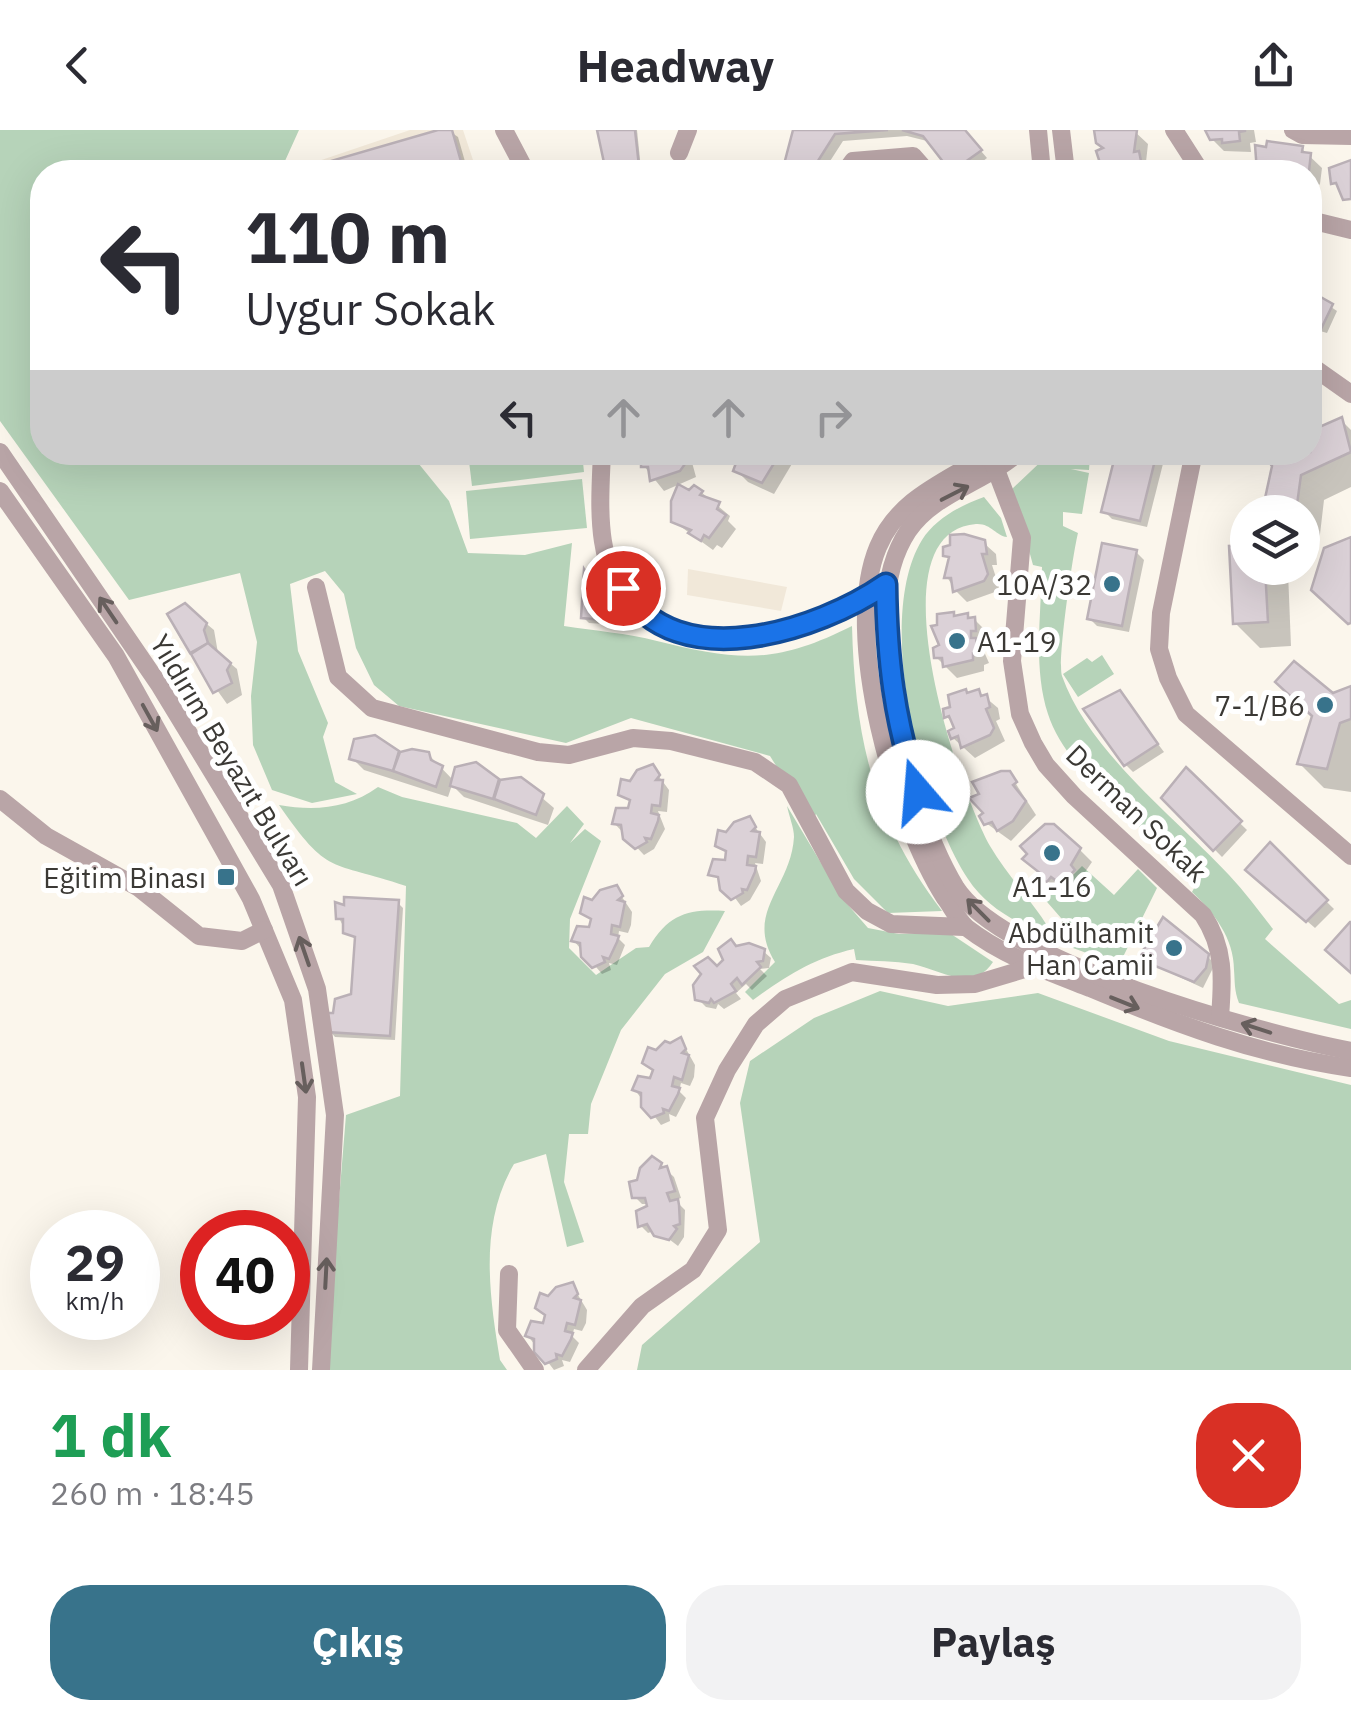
<!DOCTYPE html>
<html lang="tr">
<head>
<meta charset="utf-8">
<style>
	body { margin:0; font-family:"IBM Plex Sans",sans-serif; background:#f2f2f3; color:#2b2b33; height:100vh; display:flex; flex-direction:column; font-size:38px; white-space:nowrap }
	* { box-sizing:border-box; margin:0 }
	p { font-size:32px; color:#7c7c81 }
	.icon { flex:none; width:55px; height:55px; fill:none; stroke:currentColor; stroke-width:2; stroke-linecap:round; stroke-linejoin:round }
	.map { position:relative; height:1240px; overflow:hidden }
	.sheet { display:flex; flex-direction:column; background:#fff; flex:1 }
	.sheet>* { flex:none }
	.banner { position:absolute; left:30px; top:30px; width:1292px; height:305px; border-radius:40px; box-shadow:0 10px 40px #0002; background:#fff; color:#2b2b33; overflow:hidden }
	.fabs { position:absolute; left:1230px; top:365px; display:grid; gap:20px }
	.fabs a { display:grid; place-items:center; width:90px; height:90px; border-radius:50%; background:#fff; box-shadow:0 10px 40px #0002; font-size:50px }
	.speed { position:absolute; left:30px; top:1080px; display:flex; gap:20px; font-size:50px; font-weight:700; text-align:center }
	.speed>* { display:grid; place-content:center; width:130px; height:130px; border-radius:50%; background:#fff; box-shadow:0 10px 40px #0002; line-height:1 }
	.speed small { font-size:25px; font-weight:400 }
	.speed .limit { border:15px solid #d22; background:#fff; color:#111 }
	.pin { position:absolute; display:grid; place-items:center; width:85px; height:85px; color:#fff; margin:-42px; border:5px solid #fff; border-radius:50%; box-shadow:0 2px 10px #0007 }
	.me { position:absolute; width:110px; margin:-55px; rotate:342deg; stroke-linejoin:round; filter:drop-shadow(0 0 8px #0008) }
	.turn { display:flex; align-items:center; gap:35px; height:210px; padding:0 50px; font-size:45px }
	.turn .icon { width:130px; height:130px; stroke-width:2.5 }
	.turn b { display:block; font-size:70px; line-height:85px }
	.lanes { display:flex; align-items:center; height:95px; padding:0 50px; background:#0003; justify-content:center; gap:50px; direction:ltr }
	.lanes .off { opacity:.35 }
	.round { display:grid; place-items:center; flex:none; width:105px; height:105px; border-radius:40px; background:#f2f2f3 }
	.head { display:flex; align-items:center; justify-content:space-between; height:170px; padding:0 50px }
	h1 { font-size:60px; font-weight:700; line-height:75px; color:#1e9e55 }
	.button { display:flex; gap:20px; margin-top:auto; padding:20px 50px }
	.button a { flex:1; height:115px; border-radius:40px; background:#38738b; color:#fff; font-size:40px; font-weight:700; line-height:115px; text-align:center }
	.button a+a { background:#f2f2f3; color:#2b2b33 }
	header { display:flex; justify-content:space-between; align-items:center; height:130px; padding:0 50px; background:#fff; font-size:45px; font-weight:700 }
	.map>svg:first-child { display:block }
	.built { fill:#f1e8d9 }
	.green { fill:#b6d3b9 }
	.shadow { fill:#0003 }
	.building { fill:#dbd1d7; stroke:#bab0b6; stroke-width:2.5 }
	.lines { fill:none; stroke-linecap:round; stroke-linejoin:round }
	.minor { stroke:#b9a5a7; stroke-width:18 }
	.oneway { stroke:#675f5d }
	.route-casing { stroke:#114b97; stroke-width:25 }
	.route { stroke:#1a73e8; stroke-width:18 }
	.poi-dot { fill:#38738b; stroke:#fff; stroke-width:4 }
	.labels { text-anchor:middle; dominant-baseline:central; stroke-width:10; stroke-linejoin:round; paint-order:stroke }
	.poi-label { font-size:28px; fill:#3b3935; stroke:#fff; text-anchor:end }
	.street-label { font-size:28px; fill:#3b3935; stroke:#fff }
</style>
</head>
<body>
<header><svg class="icon" aria-label="back" viewBox="0 0 24 24"><path d="M15 5l-7 7 7 7"/></svg>Headway<svg class="icon" aria-label="share" viewBox="0 0 24 24"><path d="M12 15V3M7 8l5-5 5 5M5 13v7h14v-7"/></svg></header>
<div class="map">
<svg width="1351" height="1240" viewBox="0 0 1351 1240">
	<rect width="100%" height="100%" fill="#fbf6ec"/>
	<g class="built">
		<polygon points="410,0 463,0 477,42 286,42"/>
		<polygon points="688,439 787,457 781,481 687,465"/>
	</g>
	<g class="green">
		<path d="M0,0H299L280,42H42V322L410,323L449,371L468,423L525,425L572,413L564,496C595,501 627,503 657,511C739,531 774,535 852,496C855,609 873,690 942,781L888,783L854,749L816,684L812,693L770,626L631,588L566,613L399,576L374,555L356,518L344,464L325,441L290,454L298,521L328,593L323,607L335,652L357,664L312,673L272,660L253,615L251,566L257,512L240,443L129,470L0,291Z"/>
		<polygon points="468,323 582,323 584,342 472,356"/>
		<path d="M1050,323H1106L1103,329L1090,325L1089,340L1071,339L1089,343L1082,384L1063,382V396L1078,403C1073,423 1057,532 1062,546C1089,622 1176,688 1229,745C1245,762 1259,781 1273,799L1265,809L1339,874L1351,870V899L1239,873C1234,860 1235,853 1234,840C1234,808 1214,783 1192,762L1199,749C1153,708 1067,644 1048,584C1033,538 1041,485 1042,437L1033,435L1012,359Z"/>
		<polygon points="582,349 587,398 470,409 466,361"/>
		<path d="M984,367L1001,388L1007,407C996,406 991,393 976,394C870,402 960,663 990,716C1010,750 1037,775 1055,809C1023,796 988,780 968,749C920,676 874,488 922,410C935,389 961,375 984,367Z"/>
		<polygon points="1102,525 1114,544 1078,567 1063,544 1087,528 1092,532"/>
		<path d="M378,657L402,667L517,693L536,708L567,676L584,694L570,713L585,699L601,711L570,789L569,818L596,845L636,818L649,817C669,784 688,779 725,781L703,822L665,844L621,900L591,974L588,1004H569L564,1052L584,1112L567,1117L546,1024L514,1034C479,1094 489,1164 500,1230L507,1240H325L346,985L400,966L406,756C329,730 329,747 279,675C314,681 348,679 378,657Z"/>
		<path d="M787,676L842,768L868,798L899,804L948,802L993,832C973,863 940,840 913,834C894,831 875,831 856,830L854,819C814,828 786,846 753,870L745,862L775,832C744,782 791,758 794,707C794,698 789,686 787,676Z"/>
		<polygon points="1082,736 1114,765 1138,739 1157,758 1119,835 1073,818 1061,788 1028,750 1033,745 1046,755 1061,757"/>
		<polygon points="880,861 948,876 1038,863 1169,911 1351,955 1351,1240 637,1240 642,1215 760,1112 740,973 750,931 814,888"/>
	</g>
	<g class="shadow">
		<polygon points="448,0 458,7 468,42 322,42 320,36"/>
		<polygon points="600,0 637,0 641,39 609,42"/>
		<polygon points="794,0 963,0 987,28 969,42 955,42 931,12 907,6 843,11 823,42 785,42"/>
		<polygon points="1133,0 1148,14 1146,32 1151,42 1108,42 1101,35"/>
		<polygon points="1210,0 1254,0 1256,12 1250,13 1251,22 1224,21 1212,9"/>
		<polygon points="1257,18 1302,19 1322,38 1320,54 1310,65 1310,42 1259,42"/>
		<polygon points="1310,163 1337,181 1327,203 1320,201 1318,206 1310,204"/>
		<polygon points="1341,290 1351,300 1351,357 1324,370 1319,413 1302,411 1302,382 1264,382 1275,335 1310,322 1310,304"/>
		<polygon points="647,322 695,322 690,325 696,347 664,361 644,336"/>
		<polygon points="743,322 799,322 774,364 748,352 736,340"/>
		<polygon points="1118,322 1166,322 1147,397 1112,389 1104,381"/>
		<polygon points="679,358 701,362 730,386 728,391 736,399 722,418 717,415 713,420 673,391"/>
		<polygon points="952,407 977,407 996,424 997,435 992,435 999,457 995,462 967,472 955,460 947,447 950,430 946,425 952,417"/>
		<polygon points="1136,422 1144,430 1129,502 1097,496 1089,488"/>
		<polygon points="1248,438 1283,438 1288,442 1291,516 1260,518 1235,493"/>
		<polygon points="586,444 589,447 618,495 589,493 583,487"/>
		<polygon points="185,476 214,500 218,523 237,539 242,565 227,574 180,508 170,485"/>
		<polygon points="974,489 986,501 987,512 982,517 989,533 984,535 984,541 957,548 936,527"/>
		<polygon points="1351,559 1351,662 1324,658 1299,633 1314,587 1332,566"/>
		<polygon points="979,562 998,578 1000,589 996,591 1005,611 975,628 953,608 956,596 947,587"/>
		<polygon points="1120,563 1164,622 1133,642 1126,635"/>
		<polygon points="383,610 404,626 428,624 454,651 476,635 498,652 521,650 554,678 548,695 464,667 452,655 448,667 364,640 352,628 356,612"/>
		<polygon points="652,637 669,660 667,682 658,681 665,699 654,719 644,725 614,693 630,681 632,673 621,664"/>
		<polygon points="1186,641 1247,700 1222,727 1164,668"/>
		<polygon points="1009,643 1036,685 1011,711 986,693"/>
		<polygon points="749,689 766,712 763,734 755,733 761,751 750,770 741,776 724,753 711,744 727,732 728,724 717,715"/>
		<polygon points="1270,716 1334,779 1315,798 1256,747"/>
		<polygon points="1080,720 1092,732 1081,748 1085,753 1074,764 1064,756 1060,762 1041,746"/>
		<polygon points="616,758 632,782 631,795 628,803 619,801 618,808 625,815 617,835 609,833 611,840 602,844 574,811 591,800 593,791 582,782"/>
		<polygon points="398,773 403,778 395,910 335,907 330,901 335,885 353,866 357,810 346,802 339,788"/>
		<polygon points="737,818 763,821 771,828 769,838 760,839 767,846 752,860 746,854 736,863 741,869 724,879 718,874 716,879 706,877 698,869"/>
		<polygon points="1207,826 1215,834 1203,858 1141,829"/>
		<polygon points="681,910 695,935 694,947 690,956 681,953 679,961 686,968 676,987 669,984 670,991 661,995 635,960 652,950 656,923"/>
		<polygon points="661,1035 674,1047 681,1068 675,1070 685,1080 684,1107 678,1116 657,1100 648,1103 640,1095 657,1074 642,1074 634,1066"/>
		<polygon points="572,1155 587,1180 586,1193 582,1201 574,1199 572,1206 579,1213 570,1232 562,1230 564,1236 554,1240 528,1206 545,1196 549,1169"/>
	</g>
	<g class="building">
		<polygon points="438,0 452,0 464,42 319,42 317,35"/>
		<polygon points="597,0 635,0 639,36 606,42"/>
		<polygon points="793,0 888,0 835,4 811,42 782,42"/>
		<polygon points="902,0 965,0 982,20 951,42 923,6"/>
		<polygon points="1094,0 1137,0 1134,22 1139,21 1141,31 1132,35 1132,42 1103,42 1096,21 1103,18 1096,13"/>
		<polygon points="1205,0 1245,0 1245,1 1239,2 1240,11 1222,13 1222,9 1210,10"/>
		<polygon points="1267,11 1303,16 1302,22 1311,23 1309,41 1257,42 1255,15 1266,17"/>
		<polygon points="1351,30 1351,69 1343,70 1336,53 1331,54 1329,38"/>
		<polygon points="1310,161 1333,174 1321,199 1315,197 1313,203"/>
		<polygon points="1342,287 1351,322 1301,345 1296,382 1262,382 1272,336 1261,322 1310,322 1310,301"/>
		<polygon points="646,322 684,322 685,334 680,341 650,351 648,337 641,337 641,327"/>
		<polygon points="740,322 781,322 762,353 733,341"/>
		<polygon points="1116,322 1157,322 1140,391 1101,382"/>
		<polygon points="678,354 689,360 694,355 703,361 700,365 720,372 717,379 726,385 709,408 704,405 701,411 688,403 691,400 671,392 671,371"/>
		<polygon points="964,404 985,410 987,424 982,424 988,444 984,451 953,462 951,448 944,448 949,427 943,426 943,417 950,415 950,405"/>
		<polygon points="1351,407 1351,493 1348,494 1311,460 1324,418"/>
		<polygon points="1102,413 1137,420 1122,496 1087,489"/>
		<polygon points="1248,415 1248,438 1265,438 1268,492 1233,494 1229,416"/>
		<polygon points="584,439 616,491 581,488"/>
		<polygon points="185,473 207,493 204,500 208,513 190,523 167,484"/>
		<polygon points="954,482 954,486 968,483 968,488 975,487 976,501 971,501 971,508 976,508 978,522 973,523 973,530 943,537 942,528 934,528 933,518 939,515 931,496 937,495 937,484"/>
		<polygon points="208,513 231,533 227,540 232,553 213,563 191,524"/>
		<polygon points="1294,531 1333,563 1351,556 1351,589 1340,593 1327,639 1297,634 1312,586 1275,552"/>
		<polygon points="966,559 967,563 979,559 981,566 987,564 990,577 986,579 994,598 990,605 961,618 958,606 951,609 948,601 954,598 949,586 944,588 943,579 950,577 948,565"/>
		<polygon points="1120,560 1158,614 1124,636 1083,579"/>
		<polygon points="375,605 399,621 393,641 349,629 354,609"/>
		<polygon points="412,619 429,622 431,630 443,636 436,657 393,641 400,622"/>
		<polygon points="476,632 499,649 493,669 450,656 455,637"/>
		<polygon points="653,634 660,645 656,650 663,650 660,676 652,675 651,683 659,685 658,691 651,709 645,708 647,712 635,719 623,709 621,695 612,694 616,678 628,678 630,670 618,665 621,649 630,651 637,640"/>
		<polygon points="1186,637 1242,691 1213,721 1161,668"/>
		<polygon points="1001,641 1010,641 1017,652 1013,655 1026,671 1013,691 997,701 992,692 984,695 979,686 983,683 969,668 979,664 972,652"/>
		<polygon points="521,647 544,664 536,685 494,669 500,650"/>
		<polygon points="750,686 756,697 752,701 760,702 756,727 748,726 747,735 756,736 755,742 747,760 742,759 743,763 731,770 720,760 718,747 708,745 713,729 725,730 726,721 715,716 718,700 726,702 734,692"/>
		<polygon points="1045,694 1054,694 1081,718 1071,735 1075,740 1061,754 1051,747 1047,752 1038,747 1040,743 1022,729 1027,724 1020,716"/>
		<polygon points="1270,712 1328,770 1306,792 1245,740"/>
		<polygon points="617,755 623,766 618,770 625,772 620,797 612,795 611,804 619,806 617,812 609,829 603,827 605,832 592,838 581,827 580,813 571,811 577,796 589,797 591,789 580,783 584,767 592,770 600,760"/>
		<polygon points="344,767 399,770 390,906 327,902 327,883 333,883 335,869 351,864 355,807 343,803 343,789 336,789 335,772 344,775"/>
		<polygon points="1163,787 1209,824 1206,838 1194,852 1138,829"/>
		<polygon points="1350,792 1351,792 1351,843 1325,820"/>
		<polygon points="731,809 736,816 749,813 765,819 763,831 757,832 761,837 742,855 737,848 731,854 736,861 714,873 711,869 709,873 695,870 693,855 701,844 694,836 708,827 717,836 723,830 718,819"/>
		<polygon points="681,907 686,919 682,923 689,925 682,950 674,947 672,956 680,958 678,964 669,981 663,979 664,983 651,988 641,977 641,963 632,960 638,946 650,948 653,940 642,933 648,917 656,920 665,911 670,913"/>
		<polygon points="652,1026 662,1033 660,1038 667,1036 675,1061 667,1063 670,1071 678,1069 679,1075 680,1094 674,1096 677,1099 669,1110 654,1106 647,1094 638,1097 636,1081 647,1076 645,1068 632,1068 629,1052 637,1050 640,1038"/>
		<polygon points="573,1152 578,1164 574,1168 581,1170 575,1195 567,1193 565,1201 573,1203 571,1209 562,1226 556,1224 557,1229 545,1234 534,1222 534,1209 525,1206 531,1191 543,1193 545,1185 535,1178 540,1163 548,1166 556,1157"/>
	</g>
	<g class="lines">
		<g class="minor">
			<polyline points="504,0 526,42"/>
			<polyline points="1038,0 1042,42"/>
			<polyline points="1061,0 1066,42"/>
			<polyline points="1174,0 1201,42"/>
			<polyline points="1293,0 1302,5 1351,6"/>
			<polyline points="679,23 688,0"/>
			<polyline points="845,42 853,31 913,26 927,42"/>
			<polyline points="1310,90 1351,100"/>
			<polyline points="1310,235 1351,264"/>
			<polyline points="0,322 160,556 281,755 317,859 335,985 321,1240"/>
			<path d="M602,322C600,373 593,439 635,477C698,534 812,505 875,462"/>
			<path d="M992,322C951,350 899,366 878,417C841,505 896,692 945,768C952,777 958,791 967,798C1003,826 1049,842 1090,858C1176,894 1258,925 1351,938"/>
			<path d="M1019,322C985,352 934,363 908,401C877,448 885,510 892,563C900,622 925,707 956,758C1004,832 1262,904 1351,921"/>
			<polyline points="1194,322 1161,483 1159,519 1168,548 1186,584 1351,726"/>
			<path d="M993,332L1022,408L1012,531L1020,584L1033,613L1046,635L1074,666L1203,785C1225,818 1223,849 1220,887"/>
			<polyline points="0,361 116,526 251,769 293,870 307,967 299,1240"/>
			<polyline points="316,457 338,547 372,578 538,622 569,625 633,608 671,611 755,632 789,655 846,761 867,781 891,794 964,797"/>
			<polyline points="0,669 46,706 139,758 199,806 242,811 264,800"/>
			<polyline points="509,1144 507,1200 535,1240"/>
			<polyline points="586,1240 642,1176 693,1140 718,1100 705,988 727,940 756,894 785,869 852,842 937,855 975,854 1035,836"/>
		</g>
	</g>
	<defs><path id="oneway-shaft" d="M-6 0H5M1.5-3L5.5 0L1.5 3" fill="none" stroke-width="1.6" stroke-linecap="round" stroke-linejoin="round" transform="scale(2.5)"/></defs>
	<g class="oneway">
		<use href="#oneway-shaft" transform="translate(955 363) rotate(-27)"/>
		<use href="#oneway-shaft" transform="translate(108 480) rotate(-124)"/>
		<use href="#oneway-shaft" transform="translate(150 588) rotate(61)"/>
		<use href="#oneway-shaft" transform="translate(978 780) rotate(-135)"/>
		<use href="#oneway-shaft" transform="translate(304 821) rotate(-109)"/>
		<use href="#oneway-shaft" transform="translate(1125 873) rotate(22)"/>
		<use href="#oneway-shaft" transform="translate(1256 898) rotate(-162)"/>
		<use href="#oneway-shaft" transform="translate(304 948) rotate(82)"/>
		<use href="#oneway-shaft" transform="translate(326 1143) rotate(-87)"/>
	</g>
	<g class="lines">
		<g class="route-casing">
			<path id="route" d="M623,458C677,547 818,501 886,454C887,530 894,589 918,662"/>
		</g>
		<use href="#route" class="route"/>
	</g>
	<g class="poi-dot">
		<circle cx="1112" cy="454" r="10"/>
		<circle cx="957" cy="511" r="10"/>
		<circle cx="1325" cy="575" r="10"/>
		<circle cx="1052" cy="723" r="10"/>
		<rect x="216" y="737" width="20" height="20" rx="5"/>
		<circle cx="1174" cy="818" r="10"/>
	</g>
	<g class="labels">
		<g class="poi-label">
			<text x="1092" y="454">10A/32</text>
			<text x="977" y="511" text-anchor="start">A1-19</text>
			<text x="1305" y="575">7-1/B6</text>
			<text x="206" y="747">Eğitim Binası</text>
			<text x="1052" y="756" text-anchor="middle">A1-16</text>
			<text x="1154" y="802">Abdülhamit<tspan x="1154" dy="32">Han Camii</tspan></text>
		</g>
		<g class="street-label">
			<text transform="translate(232 630) rotate(59)">Yıldırım Beyazıt Bulvarı</text>
			<text transform="translate(1137 683) rotate(44)">Derman Sokak</text>
		</g>
	</g>
</svg>
<div class="fabs">
<a><svg class="icon" aria-label="layers" viewBox="0 0 24 24"><path d="M12 4l9 5-9 5-9-5zM3 14l9 5 9-5"/></svg></a>
</div>
<div class="speed"><div>29<small>km/h</small></div><div class="limit">40</div></div>
<div class="pin" style="left:623px;top:458px;background:#d93025"><svg class="icon" aria-label="arrive" viewBox="0 0 24 24"><path d="M6 21V4h12l-3 4 3 4H6"/></svg></div>
<svg class="me" style="left:918px;top:662px" viewBox="-20 -20 40 40"><circle r="19" fill="#fff"/><path d="M0-13L10 11 0 6-10 11z" fill="#1a73e8"/></svg>
<div class="banner">
<div class="turn"><svg class="icon" aria-label="left" viewBox="0 0 24 24"><path d="M17 20v-9H6M10 6l-5 5 5 5"/></svg><div><b>110 m</b>Uygur Sokak</div></div>
<div class="lanes"><svg class="icon" aria-label="left" viewBox="0 0 24 24"><path d="M17 20v-9H6M10 6l-5 5 5 5"/></svg><svg class="icon off" aria-label="ahead" viewBox="0 0 24 24"><path d="M12 20V5M6 11l6-6 6 6"/></svg><svg class="icon off" aria-label="ahead" viewBox="0 0 24 24"><path d="M12 20V5M6 11l6-6 6 6"/></svg><svg class="icon off" aria-label="right" viewBox="0 0 24 24"><path d="M7 20v-9h11M14 6l5 5-5 5"/></svg></div>
</div>
</div>
<section class="sheet">
<div class="head"><div><h1>1 dk</h1><p>260 m · 18:45</p></div><a class="round" style="background:#d93025;color:#fff"><svg class="icon" aria-label="close" viewBox="0 0 24 24"><path d="M6 6l12 12M18 6L6 18"/></svg></a></div>
<div class="button"><a>Çıkış</a><a>Paylaş</a></div>
</section>
</body>
</html>
